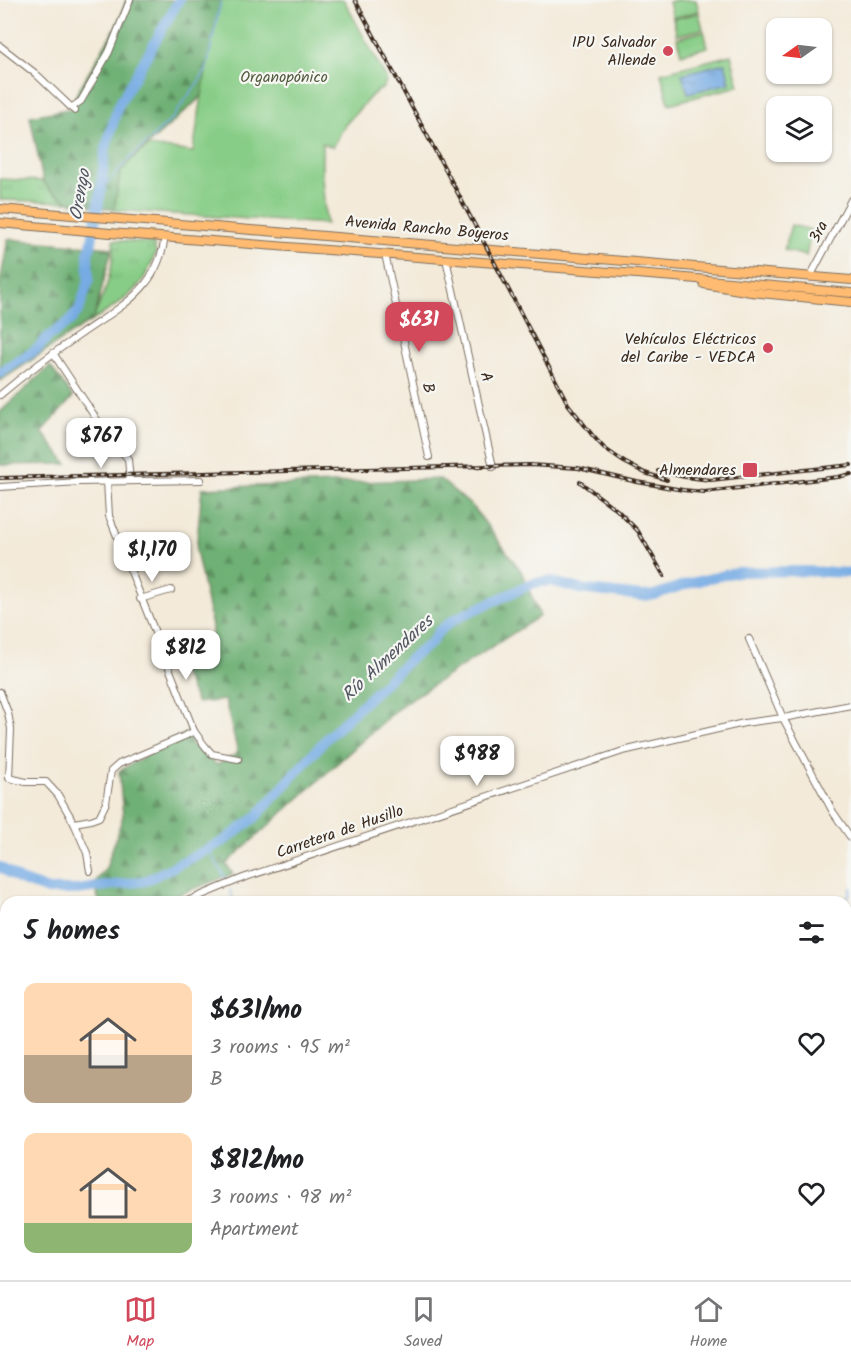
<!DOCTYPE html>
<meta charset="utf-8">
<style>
:root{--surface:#fff;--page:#f2f2f2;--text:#202124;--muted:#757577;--line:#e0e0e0;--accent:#d1495b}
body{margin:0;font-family:Kalam,sans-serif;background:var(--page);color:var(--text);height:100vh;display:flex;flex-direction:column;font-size:22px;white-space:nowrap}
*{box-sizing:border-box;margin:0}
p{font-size:20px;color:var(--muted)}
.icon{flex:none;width:33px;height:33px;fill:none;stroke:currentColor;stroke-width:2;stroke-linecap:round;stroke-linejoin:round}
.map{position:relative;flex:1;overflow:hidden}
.details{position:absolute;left:0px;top:896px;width:852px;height:386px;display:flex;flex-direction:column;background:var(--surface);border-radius:18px 18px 0 0;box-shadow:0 2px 4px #0004}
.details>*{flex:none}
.needle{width:39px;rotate:256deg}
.fabs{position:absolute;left:766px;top:18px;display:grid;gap:12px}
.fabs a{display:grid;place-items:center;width:66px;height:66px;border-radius:12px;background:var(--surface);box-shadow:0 2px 4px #0004;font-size:30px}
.price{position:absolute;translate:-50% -51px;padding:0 14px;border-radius:12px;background:#fff;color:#222;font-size:20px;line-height:39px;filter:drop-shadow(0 2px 3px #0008)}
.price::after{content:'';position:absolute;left:50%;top:36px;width:18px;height:14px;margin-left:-9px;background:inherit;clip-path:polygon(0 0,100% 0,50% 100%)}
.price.selected{background:var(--accent);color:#fff}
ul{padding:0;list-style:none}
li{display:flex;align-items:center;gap:18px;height:150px;padding:0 24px}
li span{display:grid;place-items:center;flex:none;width:168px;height:120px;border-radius:12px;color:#555}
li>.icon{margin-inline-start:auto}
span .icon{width:72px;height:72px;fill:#fffc;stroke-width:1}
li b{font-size:26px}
h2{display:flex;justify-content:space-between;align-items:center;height:72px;padding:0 24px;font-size:26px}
.tabs{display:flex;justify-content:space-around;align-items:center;height:84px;border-top:2px solid var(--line);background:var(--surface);font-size:16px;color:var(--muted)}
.tabs a{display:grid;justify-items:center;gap:3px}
.tabs .selected{color:var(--accent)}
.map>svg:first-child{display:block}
.grass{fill:url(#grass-tufts);stroke:#627c52;stroke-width:1.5}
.forest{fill:url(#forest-firs);stroke:#546d49;stroke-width:1.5}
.garden{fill:#88cd87;stroke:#627c52;stroke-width:1.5}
.water{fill:url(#water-ripples);stroke:#586a81;stroke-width:1.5}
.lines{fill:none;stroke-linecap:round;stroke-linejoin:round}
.stream{stroke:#76abe4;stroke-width:1.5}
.river{stroke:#76abe4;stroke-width:10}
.minor-casing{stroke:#7b6d5f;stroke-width:8}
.highway-casing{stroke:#7b6d5f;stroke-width:10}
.minor{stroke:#fff;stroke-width:6}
.highway{stroke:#febb71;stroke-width:8}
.rail-casing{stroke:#3b2a1e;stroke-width:4}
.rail{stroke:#f6f6f2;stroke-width:1.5;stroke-dasharray:4.5;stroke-linecap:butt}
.poi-dot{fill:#d1495b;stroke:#f6f6f2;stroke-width:2}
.labels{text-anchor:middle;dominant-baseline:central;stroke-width:4.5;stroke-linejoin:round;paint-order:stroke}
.poi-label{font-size:16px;fill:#3b2a1e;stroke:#f6f6f2;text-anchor:end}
.park-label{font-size:16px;fill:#525b3e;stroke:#f6f6f2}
.street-label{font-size:16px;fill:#3b2a1e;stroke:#f6f6f2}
.water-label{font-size:18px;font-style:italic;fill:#505763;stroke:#f6f6f2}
</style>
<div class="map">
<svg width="851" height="1280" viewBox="0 0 851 1280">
<defs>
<pattern id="grass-tufts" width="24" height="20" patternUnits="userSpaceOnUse" patternTransform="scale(1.5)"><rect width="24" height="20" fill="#88cd87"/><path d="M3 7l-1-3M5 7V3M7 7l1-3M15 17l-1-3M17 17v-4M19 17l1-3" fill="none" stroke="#76b074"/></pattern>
<pattern id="forest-firs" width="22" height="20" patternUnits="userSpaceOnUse" patternTransform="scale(1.5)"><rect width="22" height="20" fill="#6eb074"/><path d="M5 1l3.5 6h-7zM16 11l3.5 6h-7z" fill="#5c8f5f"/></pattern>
<pattern id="water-ripples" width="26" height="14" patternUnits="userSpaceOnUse" patternTransform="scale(1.5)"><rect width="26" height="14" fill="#76abe4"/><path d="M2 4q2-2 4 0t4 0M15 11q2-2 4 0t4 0" fill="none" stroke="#628bb8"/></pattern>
</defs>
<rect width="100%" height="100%" fill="#f6f6f2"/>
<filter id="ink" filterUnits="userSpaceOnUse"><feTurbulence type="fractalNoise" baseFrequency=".0167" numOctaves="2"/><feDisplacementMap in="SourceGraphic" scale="12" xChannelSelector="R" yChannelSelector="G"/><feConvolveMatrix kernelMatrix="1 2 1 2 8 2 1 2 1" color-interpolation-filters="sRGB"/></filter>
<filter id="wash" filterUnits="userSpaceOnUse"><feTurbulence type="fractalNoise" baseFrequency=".008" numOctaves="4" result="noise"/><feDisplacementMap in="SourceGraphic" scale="24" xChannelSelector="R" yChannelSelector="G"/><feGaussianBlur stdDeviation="1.35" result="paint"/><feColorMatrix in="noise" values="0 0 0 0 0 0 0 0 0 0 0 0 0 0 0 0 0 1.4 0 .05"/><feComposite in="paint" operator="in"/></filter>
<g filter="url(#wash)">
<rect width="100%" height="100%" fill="#f3ead9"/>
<g class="grass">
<path d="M0 179 43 181 51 191 69 202 0 200Z"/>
<path d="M113 240 153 243 156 252C152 262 148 273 141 282 129 298 109 310 92 321 103 297 116 267 113 240Z"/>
</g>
<g class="forest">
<path d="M126 0H221L202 96 132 159 121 172 114 210 69 202 51 191 43 181 30 116 74 108 75 96 119 21Z"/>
<path d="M8 239 112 248 94 319 63 339 0 381V284Z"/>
<path d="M50 366 73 397 42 432 67 464 0 465V412Z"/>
<path d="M440 479 474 508 521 571 540 616 403 704 226 864 233 874 167 899 151 902 99 901 94 884 106 868 123 816 119 771 189 731 192 744 217 765 238 753 225 700 197 703 173 652 212 637V626L196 551 202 488Z"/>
<path d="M0 994 6 1001V1086L0 1082Z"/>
<path d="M468 1275H799L802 1280H470Z"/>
</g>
<g class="garden">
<path d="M221 0H344L387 80 383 88 373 94 345 125 333 147 322 143V177L326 224 114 210 121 172 132 159 149 146 193 152 206 71Z"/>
<path d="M676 0H696L699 11 673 18 669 2Z"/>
<path d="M699 13 703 29 677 35 673 19Z"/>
<path d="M704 31 708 47 681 54 677 38Z"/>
<path d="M731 55 739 86 669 104 661 73Z"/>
<path d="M791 225 812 230 806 256 784 250Z"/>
</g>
<path class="water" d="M725 63 730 83 688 93 682 74Z"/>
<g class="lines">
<g class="stream">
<path d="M101 190 131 157 171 120 206 71 221 0"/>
<path d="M208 849 226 879"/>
<path d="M230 890 234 902"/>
<path d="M841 902 849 895 851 888"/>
</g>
<g class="river">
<path d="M0 373 37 349 48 337 70 321 79 310 89 280 88 253 91 246 101 190 105 151 118 106 179 0"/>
<path d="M0 867 20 880 48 890H76L145 881 224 841 256 817 328 737 411 658 431 643 439 631 452 621 465 614 534 583 550 581 580 589 642 596 654 595 690 583 737 572 802 571 851 573"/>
</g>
</g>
</g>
<g filter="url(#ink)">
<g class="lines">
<g class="minor-casing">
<g id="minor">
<path d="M0 46 36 74 75 111"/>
<path d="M71 108 81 101 109 52 130 0"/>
<path d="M385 254 429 457"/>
<path d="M446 259 493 467"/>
<path d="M810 277 851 200"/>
<path d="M53 353 99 423 128 459 130 481"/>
<path d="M0 395C26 373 53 353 81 334 102 319 130 304 146 283 156 271 163 253 165 237"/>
<path d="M107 481 109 516 194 731 205 746 212 754 238 759"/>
<path d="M0 487 79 482 201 480"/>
<path d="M140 599 171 590"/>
<path d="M749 639 783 718 833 812 851 838"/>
<path d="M0 692 8 713 11 729 9 778 26 782H46L58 795 74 823 87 853 90 871"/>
<path d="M74 823 91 820 99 817 106 803 111 771 119 764 187 735 194 731"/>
<path d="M185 902 243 878 623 751 744 723 783 718 851 705"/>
<path d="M0 991 6 986"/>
<path d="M0 1168 6 1172"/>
<path d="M0 1185 6 1174"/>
<path d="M846 1260 851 1261"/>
<path d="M310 1275 311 1280"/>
<path d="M34 1280V1275"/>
</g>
</g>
<g class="highway-casing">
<g id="highway">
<path d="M0 209 851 280"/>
<path d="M0 223 110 233 675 277 851 293"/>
<path d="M704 284 751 292 851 302"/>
</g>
</g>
<use href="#minor" class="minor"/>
<use href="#highway" class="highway"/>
<g class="rail-casing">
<g id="rail">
<path d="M355 0 488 250 568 404 593 436 605 449 624 462 645 473 667 480"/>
<path d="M658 471 685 477 711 480 851 465"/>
<path d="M0 478 530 465 578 468 637 482 683 490 704 492 838 477 851 474"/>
<path d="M580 482 617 510 638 531 664 576"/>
</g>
</g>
<use href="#rail" class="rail"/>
</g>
</g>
<g class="poi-dot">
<circle cx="668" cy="51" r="6"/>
<circle cx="768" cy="348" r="6"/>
<rect x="742" y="462" width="16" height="16" rx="3"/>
</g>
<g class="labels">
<g class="poi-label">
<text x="656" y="42">IPU Salvador<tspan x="656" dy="18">Allende</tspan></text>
<text x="756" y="339">Vehículos Eléctricos<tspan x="756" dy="18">del Caribe - VEDCA</tspan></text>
<text x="736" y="470">Almendares</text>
</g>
<g class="park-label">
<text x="284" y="77">Organopónico</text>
</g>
<g class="street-label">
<text transform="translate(427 229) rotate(5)">Avenida Rancho Boyeros</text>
<text transform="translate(819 232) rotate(-62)">3ra</text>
<text transform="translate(486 377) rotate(77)">A</text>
<text transform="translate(428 388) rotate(78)">B</text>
<text transform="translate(340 832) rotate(-19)">Carretera de Husillo</text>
</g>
<g class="water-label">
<text transform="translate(81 195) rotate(-80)">Orengo</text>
<text transform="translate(388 659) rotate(-43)">Río Almendares</text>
</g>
</g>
</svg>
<div class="fabs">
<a><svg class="needle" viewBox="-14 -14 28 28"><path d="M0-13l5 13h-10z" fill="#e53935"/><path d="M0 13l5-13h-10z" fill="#757577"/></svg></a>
<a><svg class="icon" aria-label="layers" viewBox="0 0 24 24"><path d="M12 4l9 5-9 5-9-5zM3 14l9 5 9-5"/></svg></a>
</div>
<b class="price selected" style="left:419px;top:353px">$631</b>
<b class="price" style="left:101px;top:469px">$767</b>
<b class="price" style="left:152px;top:583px">$1,170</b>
<b class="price" style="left:186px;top:681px">$812</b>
<b class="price" style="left:477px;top:787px">$988</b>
<section class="details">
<h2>5 homes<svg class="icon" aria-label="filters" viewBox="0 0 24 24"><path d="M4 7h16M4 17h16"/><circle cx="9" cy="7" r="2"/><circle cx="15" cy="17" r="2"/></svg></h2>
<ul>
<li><span style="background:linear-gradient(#ffd9b3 60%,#b9a48a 0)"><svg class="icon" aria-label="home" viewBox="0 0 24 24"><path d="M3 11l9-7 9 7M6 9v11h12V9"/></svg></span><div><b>$631/mo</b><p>3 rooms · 95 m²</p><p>B</p></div><svg class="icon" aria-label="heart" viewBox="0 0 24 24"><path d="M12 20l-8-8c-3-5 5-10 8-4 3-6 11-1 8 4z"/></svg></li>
<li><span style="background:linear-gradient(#ffd9b3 75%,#8fb573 0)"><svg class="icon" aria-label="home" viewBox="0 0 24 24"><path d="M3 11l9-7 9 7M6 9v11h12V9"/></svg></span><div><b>$812/mo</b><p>3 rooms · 98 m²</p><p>Apartment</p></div><svg class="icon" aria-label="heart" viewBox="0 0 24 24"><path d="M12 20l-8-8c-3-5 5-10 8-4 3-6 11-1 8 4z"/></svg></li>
</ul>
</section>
</div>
<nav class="tabs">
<a class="selected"><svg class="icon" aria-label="map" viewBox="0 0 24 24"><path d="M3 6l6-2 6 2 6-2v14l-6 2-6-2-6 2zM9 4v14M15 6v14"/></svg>Map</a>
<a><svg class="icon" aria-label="saved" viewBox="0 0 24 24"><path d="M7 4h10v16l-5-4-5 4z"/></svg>Saved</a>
<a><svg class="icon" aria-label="home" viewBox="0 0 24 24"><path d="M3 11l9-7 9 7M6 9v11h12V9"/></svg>Home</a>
</nav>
